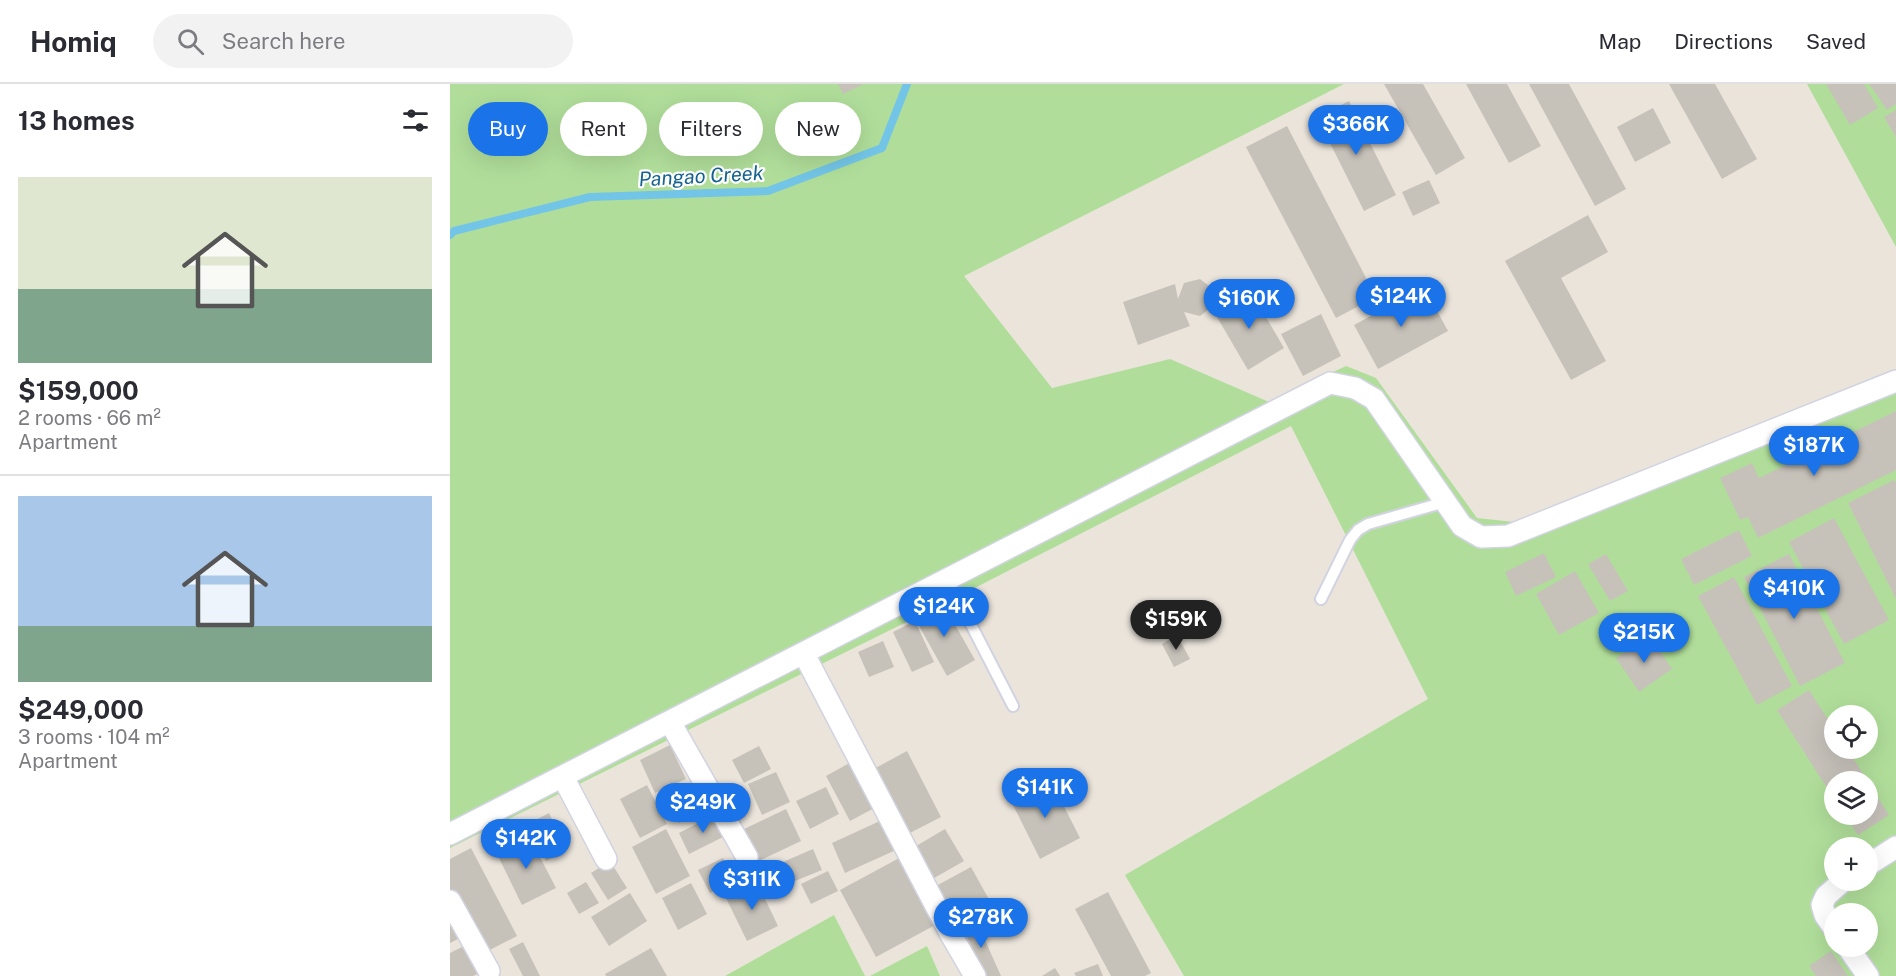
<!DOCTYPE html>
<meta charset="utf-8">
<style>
:root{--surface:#fff;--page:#f2f2f3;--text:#2b2b33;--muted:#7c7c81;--line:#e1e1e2;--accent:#1a73e8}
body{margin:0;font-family:"Public Sans",sans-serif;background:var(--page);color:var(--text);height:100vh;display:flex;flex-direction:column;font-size:22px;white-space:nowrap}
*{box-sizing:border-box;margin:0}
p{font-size:20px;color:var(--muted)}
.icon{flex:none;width:33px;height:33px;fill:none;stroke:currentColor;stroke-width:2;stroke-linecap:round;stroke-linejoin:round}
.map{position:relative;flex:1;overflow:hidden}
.drawer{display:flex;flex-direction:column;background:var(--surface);width:450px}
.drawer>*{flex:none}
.banner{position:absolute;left:18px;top:18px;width:570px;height:54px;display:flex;gap:12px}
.fabs{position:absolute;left:1374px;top:621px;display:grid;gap:12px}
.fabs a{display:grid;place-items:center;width:54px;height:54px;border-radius:50%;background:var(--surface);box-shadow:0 6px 24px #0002;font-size:30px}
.price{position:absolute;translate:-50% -51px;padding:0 14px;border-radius:21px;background:var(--accent);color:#fff;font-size:20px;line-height:39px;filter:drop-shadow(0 2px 3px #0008)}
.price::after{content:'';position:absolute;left:50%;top:36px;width:18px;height:14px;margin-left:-9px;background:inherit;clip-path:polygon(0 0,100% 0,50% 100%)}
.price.on{background:#222;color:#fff}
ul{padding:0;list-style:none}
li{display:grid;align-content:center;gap:12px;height:318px;padding:0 18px}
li+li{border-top:2px solid var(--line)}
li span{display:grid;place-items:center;height:186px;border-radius:0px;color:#555}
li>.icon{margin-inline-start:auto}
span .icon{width:108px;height:108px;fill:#fffc;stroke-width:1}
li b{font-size:26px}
h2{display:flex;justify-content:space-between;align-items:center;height:72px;padding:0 18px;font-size:26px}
.pill{padding:0 21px;border-radius:27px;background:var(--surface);box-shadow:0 6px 24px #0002;font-size:21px;line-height:54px}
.pill.on{background:var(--accent);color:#fff}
header{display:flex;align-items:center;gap:36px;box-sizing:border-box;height:84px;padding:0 30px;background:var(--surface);border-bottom:2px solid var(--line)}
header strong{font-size:28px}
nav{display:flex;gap:33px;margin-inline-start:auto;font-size:21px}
.search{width:420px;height:54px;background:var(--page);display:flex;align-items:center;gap:15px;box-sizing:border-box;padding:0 21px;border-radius:33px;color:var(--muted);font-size:22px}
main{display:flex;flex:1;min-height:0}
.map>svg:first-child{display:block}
.green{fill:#b0de9a;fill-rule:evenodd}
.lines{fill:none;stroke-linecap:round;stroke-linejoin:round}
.stream{stroke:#73c5e7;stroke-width:8}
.building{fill:#c6c2ba}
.service-casing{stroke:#d1d3e1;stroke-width:14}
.minor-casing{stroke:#d1d3e1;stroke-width:24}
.service{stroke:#fff;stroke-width:10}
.minor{stroke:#fff;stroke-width:21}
.labels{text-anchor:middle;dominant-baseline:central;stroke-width:4.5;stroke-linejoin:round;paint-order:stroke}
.water-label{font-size:20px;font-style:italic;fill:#156391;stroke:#fff}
</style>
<header>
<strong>Homiq</strong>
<div class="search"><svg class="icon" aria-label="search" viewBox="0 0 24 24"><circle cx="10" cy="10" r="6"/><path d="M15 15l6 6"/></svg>Search here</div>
<nav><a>Map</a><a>Directions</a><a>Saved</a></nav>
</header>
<main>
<section class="drawer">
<h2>13 homes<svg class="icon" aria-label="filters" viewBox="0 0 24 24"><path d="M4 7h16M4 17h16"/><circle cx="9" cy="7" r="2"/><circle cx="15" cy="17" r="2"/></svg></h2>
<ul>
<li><span style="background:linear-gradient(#dfe7d0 60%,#7fa58c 0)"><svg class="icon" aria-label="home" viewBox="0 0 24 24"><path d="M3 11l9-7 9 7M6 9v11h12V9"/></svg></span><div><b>$159,000</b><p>2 rooms · 66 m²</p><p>Apartment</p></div></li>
<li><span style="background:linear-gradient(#a9c7e8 70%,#7fa58c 0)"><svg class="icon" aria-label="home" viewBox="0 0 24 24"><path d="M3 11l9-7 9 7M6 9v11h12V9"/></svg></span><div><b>$249,000</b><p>3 rooms · 104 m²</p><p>Apartment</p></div></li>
</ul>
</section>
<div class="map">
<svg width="1446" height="892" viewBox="0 0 1446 892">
<rect width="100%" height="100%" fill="#eae4db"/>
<g class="green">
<path d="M0 0H894L514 192 602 304 720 275 819 318 896 282 926 294 1027 434 1064 438 1446 286V892H734L675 791 978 615 841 342 511 511 0 764ZM1384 632H1418V664H1384ZM1384 698H1418V730H1384ZM1384 764H1418V796H1384ZM1384 830H1418V862H1384Z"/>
<path d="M1357 0H1446V163Z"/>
<path d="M384 831 415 892H275Z"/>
<path d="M477 862 490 892H420Z"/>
</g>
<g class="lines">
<path class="stream" d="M0 151 4 147 140 113 318 107 432 64 457 0"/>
</g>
<g class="building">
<path d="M388 0H414L393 10Z"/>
<path d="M934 0H973L1015 74 986 91Z"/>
<path d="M1016 0H1057L1091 62 1059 79Z"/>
<path d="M1079 0H1119L1176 105 1145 122Z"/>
<path d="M1219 0H1265L1307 75 1272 95Z"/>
<path d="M1376 0H1414L1428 24 1400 41Z"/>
<path d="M1419 0H1446V20L1437 26Z"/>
<path d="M899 17 946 111 914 127 867 33Z"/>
<path d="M1203 24 1221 59 1185 78 1167 43Z"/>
<path d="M1446 26V53L1434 33Z"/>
<path d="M837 42 926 213 886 234 796 63Z"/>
<path d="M979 96 990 119 963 132 952 108Z"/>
<path d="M1138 131 1158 168 1111 194 1156 277 1121 296 1055 177Z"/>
<path d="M750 195 763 205V222L750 232 734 228 740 242 688 261 673 218 725 200 728 215 734 199Z"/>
<path d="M974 203 998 247 928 285 904 241Z"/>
<path d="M800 206 834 264 798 286 764 228Z"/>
<path d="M871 230 891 272 853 292 831 250Z"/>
<path d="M1446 327V386L1308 454 1298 433 1290 436 1270 394 1302 379 1309 394Z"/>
<path d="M1444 396 1446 399V515L1398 419Z"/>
<path d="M1384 434 1439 536 1394 560 1339 458Z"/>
<path d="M1289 446 1302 472 1244 501 1231 475Z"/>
<path d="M1094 469 1106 493 1066 512 1055 488Z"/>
<path d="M1156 470 1178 507 1160 517 1138 480Z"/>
<path d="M1339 470 1395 579 1350 602 1294 493Z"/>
<path d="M1125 487 1149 529 1109 551 1086 510Z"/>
<path d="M1284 493 1342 602 1307 621 1248 512Z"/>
<path d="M491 516 525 576 497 592 463 531Z"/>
<path d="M465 537 484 578 462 588 443 548Z"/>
<path d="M727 551 740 575 724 583 712 560Z"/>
<path d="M1199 551 1222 585 1189 608 1166 574Z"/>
<path d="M433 557 444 583 419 593 408 568Z"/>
<path d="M1359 606 1384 645V664H1397L1439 731 1408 751 1394 730H1418V698H1384V715L1327 626Z"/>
<path d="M220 661 236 695 205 709 190 676Z"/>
<path d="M309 662 321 685 294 699 282 676Z"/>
<path d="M457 667 491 733 454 752 420 687Z"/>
<path d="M405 676 430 721 400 737 376 692Z"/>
<path d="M326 688 340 718 312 731 298 700Z"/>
<path d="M600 695 630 754 590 775 560 715Z"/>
<path d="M246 696 259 719 229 739 213 712Z"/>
<path d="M197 701 217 740 190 754 170 715Z"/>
<path d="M376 703 389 730 360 745 346 717Z"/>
<path d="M336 725 351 757 309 777 294 745Z"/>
<path d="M99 729 117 766 96 777 78 740Z"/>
<path d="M266 730 277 751 239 770 229 749Z"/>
<path d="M432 736 446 766 395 789 382 759Z"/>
<path d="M216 745 240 792 206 810 182 763Z"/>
<path d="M495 745 514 777 479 797 461 765Z"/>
<path d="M79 752 106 804 72 821 46 768Z"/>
<path d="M21 764 67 852 32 870 0 808V775Z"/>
<path d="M363 765 372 786 335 801 326 781Z"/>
<path d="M453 772 489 839 426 873 390 806Z"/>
<path d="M273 774 285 797 260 809 248 786Z"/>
<path d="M160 777 177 804 158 816 141 789Z"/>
<path d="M521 783 541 819 507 838 486 802Z"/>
<path d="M378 787 388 807 361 820 351 800Z"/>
<path d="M306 796 328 842 297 857 275 812Z"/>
<path d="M136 798 149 819 129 830 117 809Z"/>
<path d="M241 799 257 830 228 846 212 814Z"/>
<path d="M658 808 701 889 695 892H661L625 825Z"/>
<path d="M180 809 197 837 159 862 141 833Z"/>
<path d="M0 822 16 851 0 859Z"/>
<path d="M526 836 551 892H535L512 842Z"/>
<path d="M73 858 90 892H73L59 865Z"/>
<path d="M20 859 34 887 23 892H0V869Z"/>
<path d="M201 864 217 892H156L155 890Z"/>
<path d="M1381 867 1398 892H1366L1359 882Z"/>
<path d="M648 880 653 892H626L624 889Z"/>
<path d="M605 884 610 892H592Z"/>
</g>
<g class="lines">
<g class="service-casing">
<g id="service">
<path d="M497 494 563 622"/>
<path d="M871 515 900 456 908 446 918 440 995 418"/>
</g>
</g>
<g class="minor-casing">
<g id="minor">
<path d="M354 570 500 849 525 892"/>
<path d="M220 638 297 773"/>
<path d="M113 693 156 775"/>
<path d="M0 750 880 299 905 304 924 315 1012 442 1031 453 1058 452 1446 297"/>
<path d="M1418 781 1446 763"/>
<path d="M0 817 39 887"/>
<path d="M1384 844 1375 831 1372 821 1376 812 1394 796"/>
<path d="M1397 862 1418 892"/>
</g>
</g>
<use href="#service" class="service"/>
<use href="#minor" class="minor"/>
</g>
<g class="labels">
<g class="water-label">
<text transform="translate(251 92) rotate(-3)">Pangao Creek</text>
</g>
</g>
</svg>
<div class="fabs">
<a><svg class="icon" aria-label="locate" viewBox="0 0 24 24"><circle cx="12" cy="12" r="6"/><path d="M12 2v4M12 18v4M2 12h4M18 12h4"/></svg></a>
<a><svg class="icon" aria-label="layers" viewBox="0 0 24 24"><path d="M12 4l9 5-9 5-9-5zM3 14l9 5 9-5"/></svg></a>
<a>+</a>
<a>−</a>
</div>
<b class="price" style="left:906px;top:72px">$366K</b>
<b class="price" style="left:951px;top:244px">$124K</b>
<b class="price" style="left:799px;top:246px">$160K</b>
<b class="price" style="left:1364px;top:393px">$187K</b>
<b class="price" style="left:1344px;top:536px">$410K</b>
<b class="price" style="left:494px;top:554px">$124K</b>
<b class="price on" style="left:726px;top:567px">$159K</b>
<b class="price" style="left:1194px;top:580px">$215K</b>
<b class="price" style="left:595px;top:735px">$141K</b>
<b class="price" style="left:253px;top:750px">$249K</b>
<b class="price" style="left:76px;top:786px">$142K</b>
<b class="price" style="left:302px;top:827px">$311K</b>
<b class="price" style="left:531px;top:865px">$278K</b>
<div class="banner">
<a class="pill on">Buy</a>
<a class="pill">Rent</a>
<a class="pill">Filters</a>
<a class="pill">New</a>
</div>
</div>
</main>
